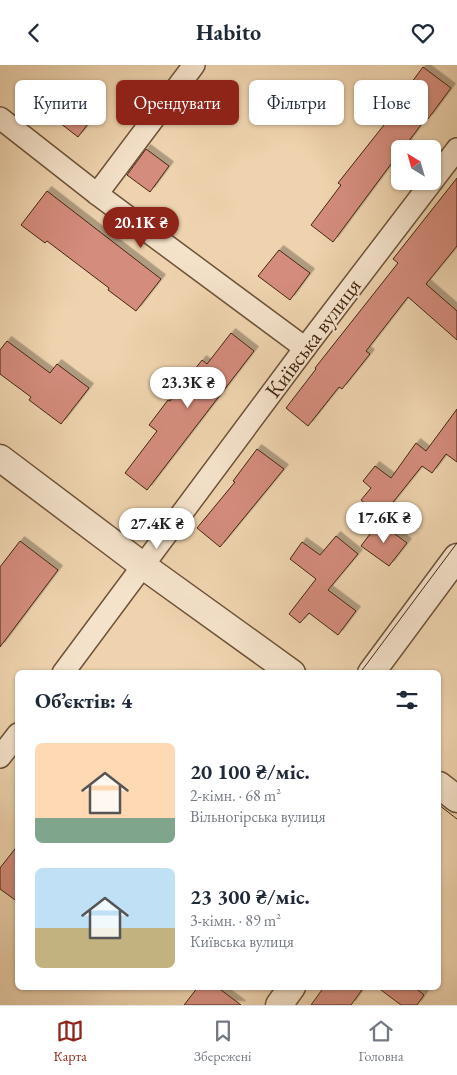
<!DOCTYPE html>
<html lang="uk">
<meta charset="utf-8">
<style>
:root{--surface:#fff;--page:#f2f2f3;--text:#1f2937;--muted:#747a83;--line:#e0e1e3;--accent:#8f2418}
body{margin:0;font-family:"EB Garamond",serif;background:var(--page);color:var(--text);height:100vh;display:flex;flex-direction:column;font-size:19px;white-space:nowrap}
*{box-sizing:border-box;margin:0}
p{font-size:16px;color:var(--muted)}
.icon{flex:none;width:28px;height:28px;fill:none;stroke:currentColor;stroke-width:2;stroke-linecap:round;stroke-linejoin:round}
.map{position:relative;flex:1;overflow:hidden}
.details{position:absolute;left:15px;top:605px;width:426px;height:320px;display:flex;flex-direction:column;background:var(--surface);border-radius:8px;box-shadow:0 1px 4px #0004}
.details>*{flex:none}
.guide{position:absolute;left:15px;top:15px;width:428px;height:45px;display:flex;gap:10px}
.needle{width:32px;rotate:323deg}
.fabs{position:absolute;left:391px;top:75px;display:grid;gap:10px}
.fabs a{display:grid;place-items:center;width:50px;height:50px;border-radius:8px;background:var(--surface);box-shadow:0 1px 4px #0004;font-size:25px}
.price{position:absolute;translate:-50% -42px;padding:0 11px;border-radius:18px;background:#fff;color:#222;font-size:16px;line-height:32px;filter:drop-shadow(0 1px 2px #0008)}
.price::after{content:'';position:absolute;left:50%;top:30px;width:15px;height:11px;margin-left:-8px;background:inherit;clip-path:polygon(0 0,100% 0,50% 100%)}
.price.selected{background:var(--accent);color:#fff}
ul{padding:0;list-style:none}
li{display:flex;align-items:center;gap:15px;height:125px;padding:0 20px}
li span{display:grid;place-items:center;flex:none;width:140px;height:100px;border-radius:8px;color:#555}
li>.icon{margin-inline-start:auto}
span .icon{width:60px;height:60px;fill:#fffc;stroke-width:1}
li b{font-size:21px}
h2{display:flex;justify-content:space-between;align-items:center;height:60px;padding:0 20px;font-size:21px}
.tag{padding:0 18px;border-radius:8px;background:var(--surface);box-shadow:0 1px 4px #0004;font-size:18px;line-height:45px}
.tag.selected{background:var(--accent);color:#fff}
header{display:flex;justify-content:space-between;align-items:center;height:65px;padding:0 20px;background:var(--surface);font-size:22px;font-weight:700}
.tab-bar{display:flex;justify-content:space-around;align-items:center;height:70px;border-top:1px solid var(--line);background:var(--surface);font-size:14px;color:var(--muted)}
.tab-bar a{display:grid;justify-items:center;gap:2px}
.tab-bar .selected{color:var(--accent)}
.map>svg:first-child{display:block}
.building{fill:#d48c7c;stroke:#432711;filter:url(#shadow)}
.lines{fill:none;stroke-linecap:round;stroke-linejoin:round}
.minor-casing{stroke:#6e5238;stroke-width:24}
.tertiary-casing{stroke:#6e5238;stroke-width:29}
.minor{stroke:#f4e2ca;stroke-width:21}
.tertiary{stroke:#f4e2ca;stroke-width:26}
.tram{stroke:#432711;stroke-width:1}
.labels{text-anchor:middle;dominant-baseline:central;stroke-width:4;stroke-linejoin:round;paint-order:stroke}
.street-label{font-size:22px;fill:#432711;stroke:#f4e2ca}
</style>
<header><svg class="icon" aria-label="back" viewBox="0 0 24 24"><path d="M15 5l-7 7 7 7"/></svg>Habito<svg class="icon" aria-label="heart" viewBox="0 0 24 24"><path d="M12 20l-8-8c-3-5 5-10 8-4 3-6 11-1 8 4z"/></svg></header>
<div class="map">
<svg width="457" height="940" viewBox="0 0 457 940">
<defs>
<filter id="shadow"><feDropShadow dx="4.5" dy="-4.5" stdDeviation="0" flood-color="#0004"/></filter>
</defs>
<rect width="100%" height="100%" fill="#eed3ae"/>
<filter id="stains"><feTurbulence type="fractalNoise" baseFrequency=".004" numOctaves="4"/><feColorMatrix values="0 0 0 0 .2 0 0 0 0 .09 0 0 0 0 .02 0 0 0 .5 -.17"/></filter>
<radialGradient id="worn" r=".72"><stop offset=".6" stop-color="#630" stop-opacity="0"/><stop offset="1" stop-color="#630" stop-opacity=".3"/></radialGradient>
<g class="building">
<path d="M423 2 451 23 428 54 426 53 403 84H400V87L333 177 311 160 341 120 338 118 403 36 400 33Z"/>
<path d="M69 26 97 47 78 72 51 51Z"/>
<path d="M146 84 169 101 150 127 127 110Z"/>
<path d="M457 113V181L426 219 457 246V275L408 232 366 286 370 289 342 324 339 322 308 361 286 343 316 304 315 303 398 198 393 194Z"/>
<path d="M47 126 161 214 136 246 108 225 109 223 47 176 45 178 21 160Z"/>
<path d="M279 185 310 208 290 235 258 211Z"/>
<path d="M231 268 254 286 147 425 125 408 157 366 149 360 168 335 170 336 202 295 207 299Z"/>
<path d="M7 276 50 308 57 299 89 323 61 359 29 335 31 332 0 309V285Z"/>
<path d="M457 344V397L446 389 432 408 422 401 382 451 361 435 371 423 363 416 375 401 391 413 416 378 426 386Z"/>
<path d="M257 384 284 404 220 482 197 463 235 417 233 416Z"/>
<path d="M379 457 407 478 389 501 361 481Z"/>
<path d="M336 471 358 489 328 525 356 546 338 570 309 548 300 558 289 549 316 514 290 494 302 477 320 490Z"/>
<path d="M20 476 58 505 0 582V502Z"/>
<path d="M18 780V837L0 824V803Z"/>
<path d="M198 922H217L241 940H184Z"/>
<path d="M324 922H364L351 940H311Z"/>
<path d="M377 922H414L424 930 417 940H401Z"/>
</g>
<g class="lines">
<g class="minor-casing">
<g id="minor">
<path d="M0 53 97 129 305 283"/>
<path d="M97 129 194 0"/>
<path d="M63 608 305 283 457 84"/>
<path d="M0 692 18 669"/>
</g>
</g>
<g class="tertiary-casing">
<g id="tertiary">
<path d="M0 393 142 500 292 608"/>
<path d="M371 608 457 492"/>
<path d="M439 720 457 734"/>
<path d="M279 940 292 922"/>
</g>
</g>
<use href="#minor" class="minor"/>
<use href="#tertiary" class="tertiary"/>
<g class="tram">
<path d="M360 608 457 478"/>
<path d="M439 740 457 754"/>
</g>
</g>
<g class="labels">
<g class="street-label">
<text transform="translate(313 273) rotate(-53)">Київська вулиця</text>
</g>
</g>
<rect width="100%" height="100%" filter="url(#stains)"/>
<rect width="100%" height="100%" fill="url(#worn)"/>
</svg>
<div class="fabs">
<a><svg class="needle" viewBox="-14 -14 28 28"><path d="M0-13l5 13h-10z" fill="#e53935"/><path d="M0 13l5-13h-10z" fill="#747a83"/></svg></a>
</div>
<b class="price selected" style="left:141px;top:184px">20.1K ₴</b>
<b class="price" style="left:188px;top:344px">23.3K ₴</b>
<b class="price" style="left:384px;top:479px">17.6K ₴</b>
<b class="price" style="left:157px;top:485px">27.4K ₴</b>
<div class="guide">
<a class="tag">Купити</a>
<a class="tag selected">Орендувати</a>
<a class="tag">Фільтри</a>
<a class="tag">Нове</a>
</div>
<section class="details">
<h2>Об’єктів: 4<svg class="icon" aria-label="filters" viewBox="0 0 24 24"><path d="M4 7h16M4 17h16"/><circle cx="9" cy="7" r="2"/><circle cx="15" cy="17" r="2"/></svg></h2>
<ul>
<li><span style="background:linear-gradient(#ffd9b3 75%,#7fa58c 0)"><svg class="icon" aria-label="home" viewBox="0 0 24 24"><path d="M3 11l9-7 9 7M6 9v11h12V9"/></svg></span><div><b>20 100 ₴/міс.</b><p>2-кімн. · 68 m²</p><p>Вільногірська вулиця</p></div></li>
<li><span style="background:linear-gradient(#bfe0f5 60%,#c2b280 0)"><svg class="icon" aria-label="home" viewBox="0 0 24 24"><path d="M3 11l9-7 9 7M6 9v11h12V9"/></svg></span><div><b>23 300 ₴/міс.</b><p>3-кімн. · 89 m²</p><p>Київська вулиця</p></div></li>
</ul>
</section>
</div>
<nav class="tab-bar">
<a class="selected"><svg class="icon" aria-label="map" viewBox="0 0 24 24"><path d="M3 6l6-2 6 2 6-2v14l-6 2-6-2-6 2zM9 4v14M15 6v14"/></svg>Карта</a>
<a><svg class="icon" aria-label="saved" viewBox="0 0 24 24"><path d="M7 4h10v16l-5-4-5 4z"/></svg>Збережені</a>
<a><svg class="icon" aria-label="home" viewBox="0 0 24 24"><path d="M3 11l9-7 9 7M6 9v11h12V9"/></svg>Головна</a>
</nav>
